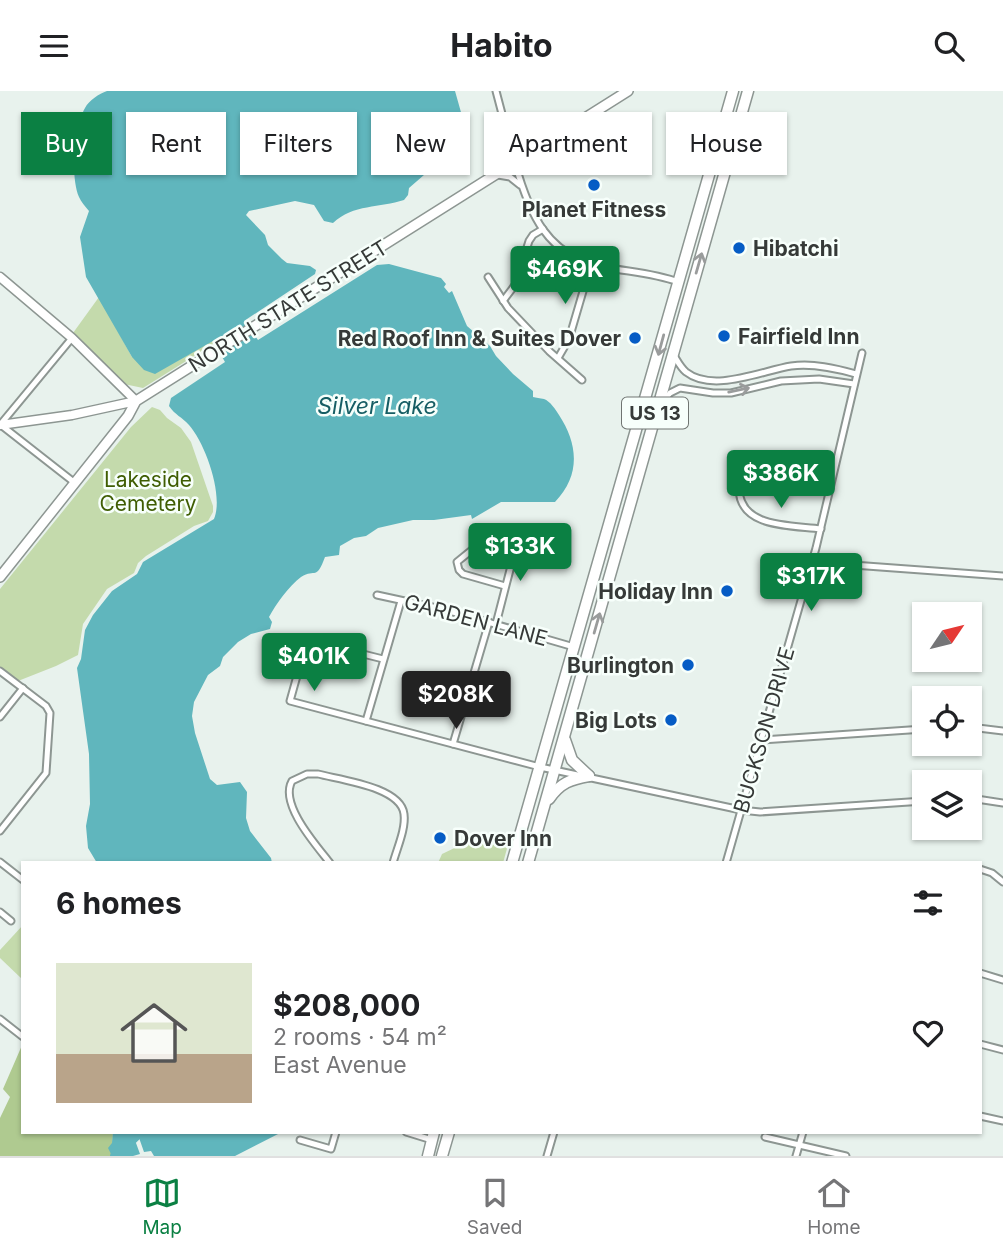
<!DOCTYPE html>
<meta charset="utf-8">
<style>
:root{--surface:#fff;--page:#f2f2f2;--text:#202124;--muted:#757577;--line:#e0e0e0;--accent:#0b8043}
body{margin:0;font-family:Inter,sans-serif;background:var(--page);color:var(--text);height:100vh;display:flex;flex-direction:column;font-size:26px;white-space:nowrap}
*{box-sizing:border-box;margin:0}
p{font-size:23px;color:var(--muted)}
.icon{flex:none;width:38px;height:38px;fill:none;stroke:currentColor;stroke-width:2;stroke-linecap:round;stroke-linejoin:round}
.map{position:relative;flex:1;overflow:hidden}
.panel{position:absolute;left:21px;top:770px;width:961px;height:273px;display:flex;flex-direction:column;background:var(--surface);border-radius:0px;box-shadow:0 2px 5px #0004}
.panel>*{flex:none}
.guide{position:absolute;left:21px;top:21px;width:962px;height:63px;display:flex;gap:14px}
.needle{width:46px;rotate:55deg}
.tools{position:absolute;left:912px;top:511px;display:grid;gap:14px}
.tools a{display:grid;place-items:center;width:70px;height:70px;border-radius:0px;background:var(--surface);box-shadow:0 2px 5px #0004;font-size:35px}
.price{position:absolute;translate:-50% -60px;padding:0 16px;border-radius:7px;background:var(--accent);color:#fff;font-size:23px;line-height:46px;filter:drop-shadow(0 2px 4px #0008)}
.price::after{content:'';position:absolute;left:50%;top:42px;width:21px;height:16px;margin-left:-10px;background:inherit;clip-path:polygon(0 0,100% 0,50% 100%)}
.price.active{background:#222;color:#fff}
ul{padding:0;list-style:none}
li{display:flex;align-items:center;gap:21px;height:175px;padding:0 35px}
li span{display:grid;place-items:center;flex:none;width:196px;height:140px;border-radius:0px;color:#555}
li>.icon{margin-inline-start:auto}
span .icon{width:84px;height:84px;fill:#fffc;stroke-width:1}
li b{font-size:30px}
h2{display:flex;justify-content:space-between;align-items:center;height:84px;padding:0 35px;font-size:30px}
.chip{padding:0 24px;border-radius:0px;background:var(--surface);box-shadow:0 2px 5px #0004;font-size:24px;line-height:63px}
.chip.active{background:var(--accent);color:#fff}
header{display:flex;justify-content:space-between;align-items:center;height:91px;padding:0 35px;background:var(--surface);font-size:32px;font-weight:700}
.tabs{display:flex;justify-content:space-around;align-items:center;height:98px;border-top:2px solid var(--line);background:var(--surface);font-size:19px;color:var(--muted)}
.tabs a{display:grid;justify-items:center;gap:4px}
.tabs .active{color:var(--accent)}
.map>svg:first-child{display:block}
.green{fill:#c4daac}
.forest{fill:#afca90}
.water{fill:#60b6bd}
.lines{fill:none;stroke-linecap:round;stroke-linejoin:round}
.river{stroke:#60b6bd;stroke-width:10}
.street-casing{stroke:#8d9692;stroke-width:9}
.secondary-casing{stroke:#8d9692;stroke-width:11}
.primary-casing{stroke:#8d9692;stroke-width:12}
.highway-casing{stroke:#8d9692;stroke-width:13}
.street{stroke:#fff;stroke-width:5}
.secondary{stroke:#fff;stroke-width:8}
.primary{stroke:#fff;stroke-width:9}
.highway{stroke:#fff;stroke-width:10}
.oneway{stroke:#9a9c9c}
.poi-dot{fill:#065cc5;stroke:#f7fffb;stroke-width:2.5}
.labels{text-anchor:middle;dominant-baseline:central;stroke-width:5;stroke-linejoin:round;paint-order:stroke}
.shield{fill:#f7fffb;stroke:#707572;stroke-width:2}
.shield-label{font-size:19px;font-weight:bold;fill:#363a38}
.poi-label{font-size:21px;font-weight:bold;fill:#363a38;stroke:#f7fffb;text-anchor:end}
.street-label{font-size:21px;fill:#363a38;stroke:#f7fffb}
.park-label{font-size:21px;fill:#3f5d02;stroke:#f7fffb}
.water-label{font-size:23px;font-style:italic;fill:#165e64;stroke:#f7fffb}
</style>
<header><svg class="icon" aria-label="menu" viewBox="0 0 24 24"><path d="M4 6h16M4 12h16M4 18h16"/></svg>Habito<svg class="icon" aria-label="search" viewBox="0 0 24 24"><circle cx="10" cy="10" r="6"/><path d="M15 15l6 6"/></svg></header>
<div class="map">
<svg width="1003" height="1065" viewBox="0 0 1003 1065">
<rect width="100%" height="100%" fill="#e8f2ed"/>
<g class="green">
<path d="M99 206 132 266 213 250 215 252 143 297 124 293 73 242Z"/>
<path d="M152 316 160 319 167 327 181 337 191 351 213 415V421L208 430 194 435 146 465 138 472 134 482 107 498 83 533 78 564 56 575 18 590 0 576V498L131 336Z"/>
<path d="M465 752H468L508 754 503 772H438L442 763Z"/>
<path d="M23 834V889L0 867V859Z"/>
</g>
<path class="forest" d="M23 952V1041H113L112 1065H0V1027L10 1006 3 998Z"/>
<g class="water">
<path d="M107 0H455L466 39 462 51 409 97 408 104 404 109C380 117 353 113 333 132L324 130 314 114 295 110 249 120 246 124 265 144 268 154 282 168 287 172 310 175 316 179 315 183 244 230 258 249 377 174 389 173 441 187 446 193 444 196 449 202 452 200 467 235 490 255 496 265 513 283 533 300V306C536 307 540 307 544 308 550 310 556 319 559 324 578 353 581 384 555 411H501L472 428 471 424 434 429H413L378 437 366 445 354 447 340 455 339 464 325 466C316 490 316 477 301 486 289 495 276 513 269 526L272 531 270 538 251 543 238 551 223 566 220 575 208 584 194 611 192 625 195 642 210 688 217 694 240 691 247 701 246 727 250 740 271 767 272 772H97L88 757 86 735 90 713 89 663 77 577 81 568 85 539 93 524 112 500 137 483 143 471 214 428C224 404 205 352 189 334 182 326 175 324 169 315L171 307 225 271 213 250 155 283 144 279 132 266 86 186 80 146 89 120C85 115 81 111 79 106 70 85 74 36 85 17 89 9 99 3 107 0Z"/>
<path d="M113 1041H132L140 1063 133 1065H112L108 1057 112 1052Z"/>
<path d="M137 1041H282L235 1065H154L151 1060 144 1061Z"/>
</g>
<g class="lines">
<path class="river" d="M115 1065 140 1041"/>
<g class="street-casing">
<g id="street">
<path d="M496 0 506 38 524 66"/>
<path d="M515 72C529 122 547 166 604 176 629 181 654 182 678 191"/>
<path d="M498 84 510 86 520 94"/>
<path d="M488 186 508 217 549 260 582 289"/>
<path d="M503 210 515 194 529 150 533 144 543 138"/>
<path d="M673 263C677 269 680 276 686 281 713 302 761 280 791 275 813 272 835 277 856 283"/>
<path d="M558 267 569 248 591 173"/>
<path d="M661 313 670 302 680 297 713 302H731L781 290 819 288 854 293"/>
<path d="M0 334 72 247"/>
<path d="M1 334 75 392"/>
<path d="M739 397C739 437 790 434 821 438"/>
<path d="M812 471 1003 485"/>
<path d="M505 495 463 483 459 479 457 471 473 458 519 444"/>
<path d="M377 504 446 519 574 556"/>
<path d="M496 533 519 444"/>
<path d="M383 568 307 549 290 610 540 676 741 719 760 721 924 710"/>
<path d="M0 580 46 615 50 622 46 682 0 740"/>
<path d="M0 626 23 597"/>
<path d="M366 630 401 510"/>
<path d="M970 636 1003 640"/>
<path d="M761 649 924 638"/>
<path d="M453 653 489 531"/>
<path d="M970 707 1003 712"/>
<path d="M0 771 23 789"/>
<path d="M330 772C316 754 279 713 292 690L307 683H318C341 689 401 696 404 723 406 738 397 757 393 772"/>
<path d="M726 772 816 457 862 262"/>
<path d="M980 778 992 782 1003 791"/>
<path d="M0 821 11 830"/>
<path d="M980 882 1003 889"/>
<path d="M0 928 23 946"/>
<path d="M980 953 1003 959"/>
<path d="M980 1025 1003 1030"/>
<path d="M406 1041 432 1049"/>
<path d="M765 1046 846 1065"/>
<path d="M300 1049 331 1058 336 1041"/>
<path d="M547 1065 554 1041"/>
<path d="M796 1065 803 1041"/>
</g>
</g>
<g class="secondary-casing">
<g id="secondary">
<path d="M0 186 72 247 136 310"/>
<path d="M0 334 72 324 136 310"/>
</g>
</g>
<g class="primary-casing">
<path id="primary" d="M0 486 128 325 136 310 628 0"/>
</g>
<g class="highway-casing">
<g id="highway">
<path d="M565 649 572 669 589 685"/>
<path d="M549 708C560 692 571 688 589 685"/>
<path d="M512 772 733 0"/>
<path d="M528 772 748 0"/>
<path d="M428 1065 434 1041"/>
<path d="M442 1065 449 1041"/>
</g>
</g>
<use href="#street" class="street"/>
<use href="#secondary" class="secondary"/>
<use href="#primary" class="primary"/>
<use href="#highway" class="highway"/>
</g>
<defs><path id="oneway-shaft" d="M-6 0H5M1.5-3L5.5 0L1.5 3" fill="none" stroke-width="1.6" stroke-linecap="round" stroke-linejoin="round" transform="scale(1.75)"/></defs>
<g class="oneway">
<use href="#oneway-shaft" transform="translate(699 172) rotate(-74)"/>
<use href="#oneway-shaft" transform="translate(661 254) rotate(105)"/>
<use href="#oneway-shaft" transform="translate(739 299) rotate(-12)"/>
<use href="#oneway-shaft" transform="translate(597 532) rotate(-74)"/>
</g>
<g class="poi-dot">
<circle cx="594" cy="94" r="7"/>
<circle cx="739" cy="157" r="7"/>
<circle cx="724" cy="245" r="7"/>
<circle cx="635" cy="247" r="7"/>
<circle cx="727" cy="500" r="7"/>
<circle cx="688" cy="574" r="7"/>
<circle cx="671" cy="629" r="7"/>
<circle cx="440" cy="747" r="7"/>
</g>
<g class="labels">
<rect class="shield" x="622" y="306.5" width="66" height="31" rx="5"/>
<g class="shield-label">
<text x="655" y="322">US 13</text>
</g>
<g class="poi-label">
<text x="594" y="118" text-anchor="middle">Planet Fitness</text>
<text x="753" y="157" text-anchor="start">Hibatchi</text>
<text x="738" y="245" text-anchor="start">Fairfield Inn</text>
<text x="621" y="247">Red Roof Inn &amp; Suites Dover</text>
<text x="713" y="500">Holiday Inn</text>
<text x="674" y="574">Burlington</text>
<text x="657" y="629">Big Lots</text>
<text x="454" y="747" text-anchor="start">Dover Inn</text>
</g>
<g class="street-label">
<text transform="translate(288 215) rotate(-32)">NORTH STATE STREET</text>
<text transform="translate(476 529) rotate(15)">GARDEN LANE</text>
<text transform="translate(764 639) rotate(-74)">BUCKSON DRIVE</text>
</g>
<g class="park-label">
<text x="148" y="388">Lakeside<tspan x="148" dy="24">Cemetery</tspan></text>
</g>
<g class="water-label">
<text x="377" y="315">Silver Lake</text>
</g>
</g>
</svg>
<div class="tools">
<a><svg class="needle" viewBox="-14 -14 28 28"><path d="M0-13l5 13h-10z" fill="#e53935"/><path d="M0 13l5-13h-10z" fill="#757577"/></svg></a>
<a><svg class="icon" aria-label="locate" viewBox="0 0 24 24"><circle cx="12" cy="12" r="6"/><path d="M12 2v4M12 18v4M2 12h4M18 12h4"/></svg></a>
<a><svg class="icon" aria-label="layers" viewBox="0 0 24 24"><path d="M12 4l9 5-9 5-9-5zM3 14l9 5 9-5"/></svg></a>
</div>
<b class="price" style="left:565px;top:215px">$469K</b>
<b class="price" style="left:781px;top:419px">$386K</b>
<b class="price" style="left:520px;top:492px">$133K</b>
<b class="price" style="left:811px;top:522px">$317K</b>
<b class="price" style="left:314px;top:602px">$401K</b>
<b class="price active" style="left:456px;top:640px">$208K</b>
<div class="guide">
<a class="chip active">Buy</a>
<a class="chip">Rent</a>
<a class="chip">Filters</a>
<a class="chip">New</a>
<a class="chip">Apartment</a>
<a class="chip">House</a>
</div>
<section class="panel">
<h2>6 homes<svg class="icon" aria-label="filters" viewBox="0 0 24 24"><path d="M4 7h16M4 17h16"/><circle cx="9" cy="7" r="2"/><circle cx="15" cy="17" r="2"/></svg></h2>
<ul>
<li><span style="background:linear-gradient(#dfe7d0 65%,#b9a48a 0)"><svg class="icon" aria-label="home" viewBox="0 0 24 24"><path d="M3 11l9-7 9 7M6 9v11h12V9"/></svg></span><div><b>$208,000</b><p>2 rooms · 54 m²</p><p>East Avenue</p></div><svg class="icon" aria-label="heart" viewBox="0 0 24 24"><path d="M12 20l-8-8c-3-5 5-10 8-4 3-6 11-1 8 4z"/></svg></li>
</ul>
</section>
</div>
<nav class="tabs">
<a class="active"><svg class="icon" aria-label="map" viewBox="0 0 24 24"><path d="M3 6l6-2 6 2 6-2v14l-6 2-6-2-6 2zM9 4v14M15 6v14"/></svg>Map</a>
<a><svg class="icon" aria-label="saved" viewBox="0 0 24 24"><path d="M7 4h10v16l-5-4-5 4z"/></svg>Saved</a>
<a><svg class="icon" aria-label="home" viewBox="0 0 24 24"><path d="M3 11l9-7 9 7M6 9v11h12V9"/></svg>Home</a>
</nav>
